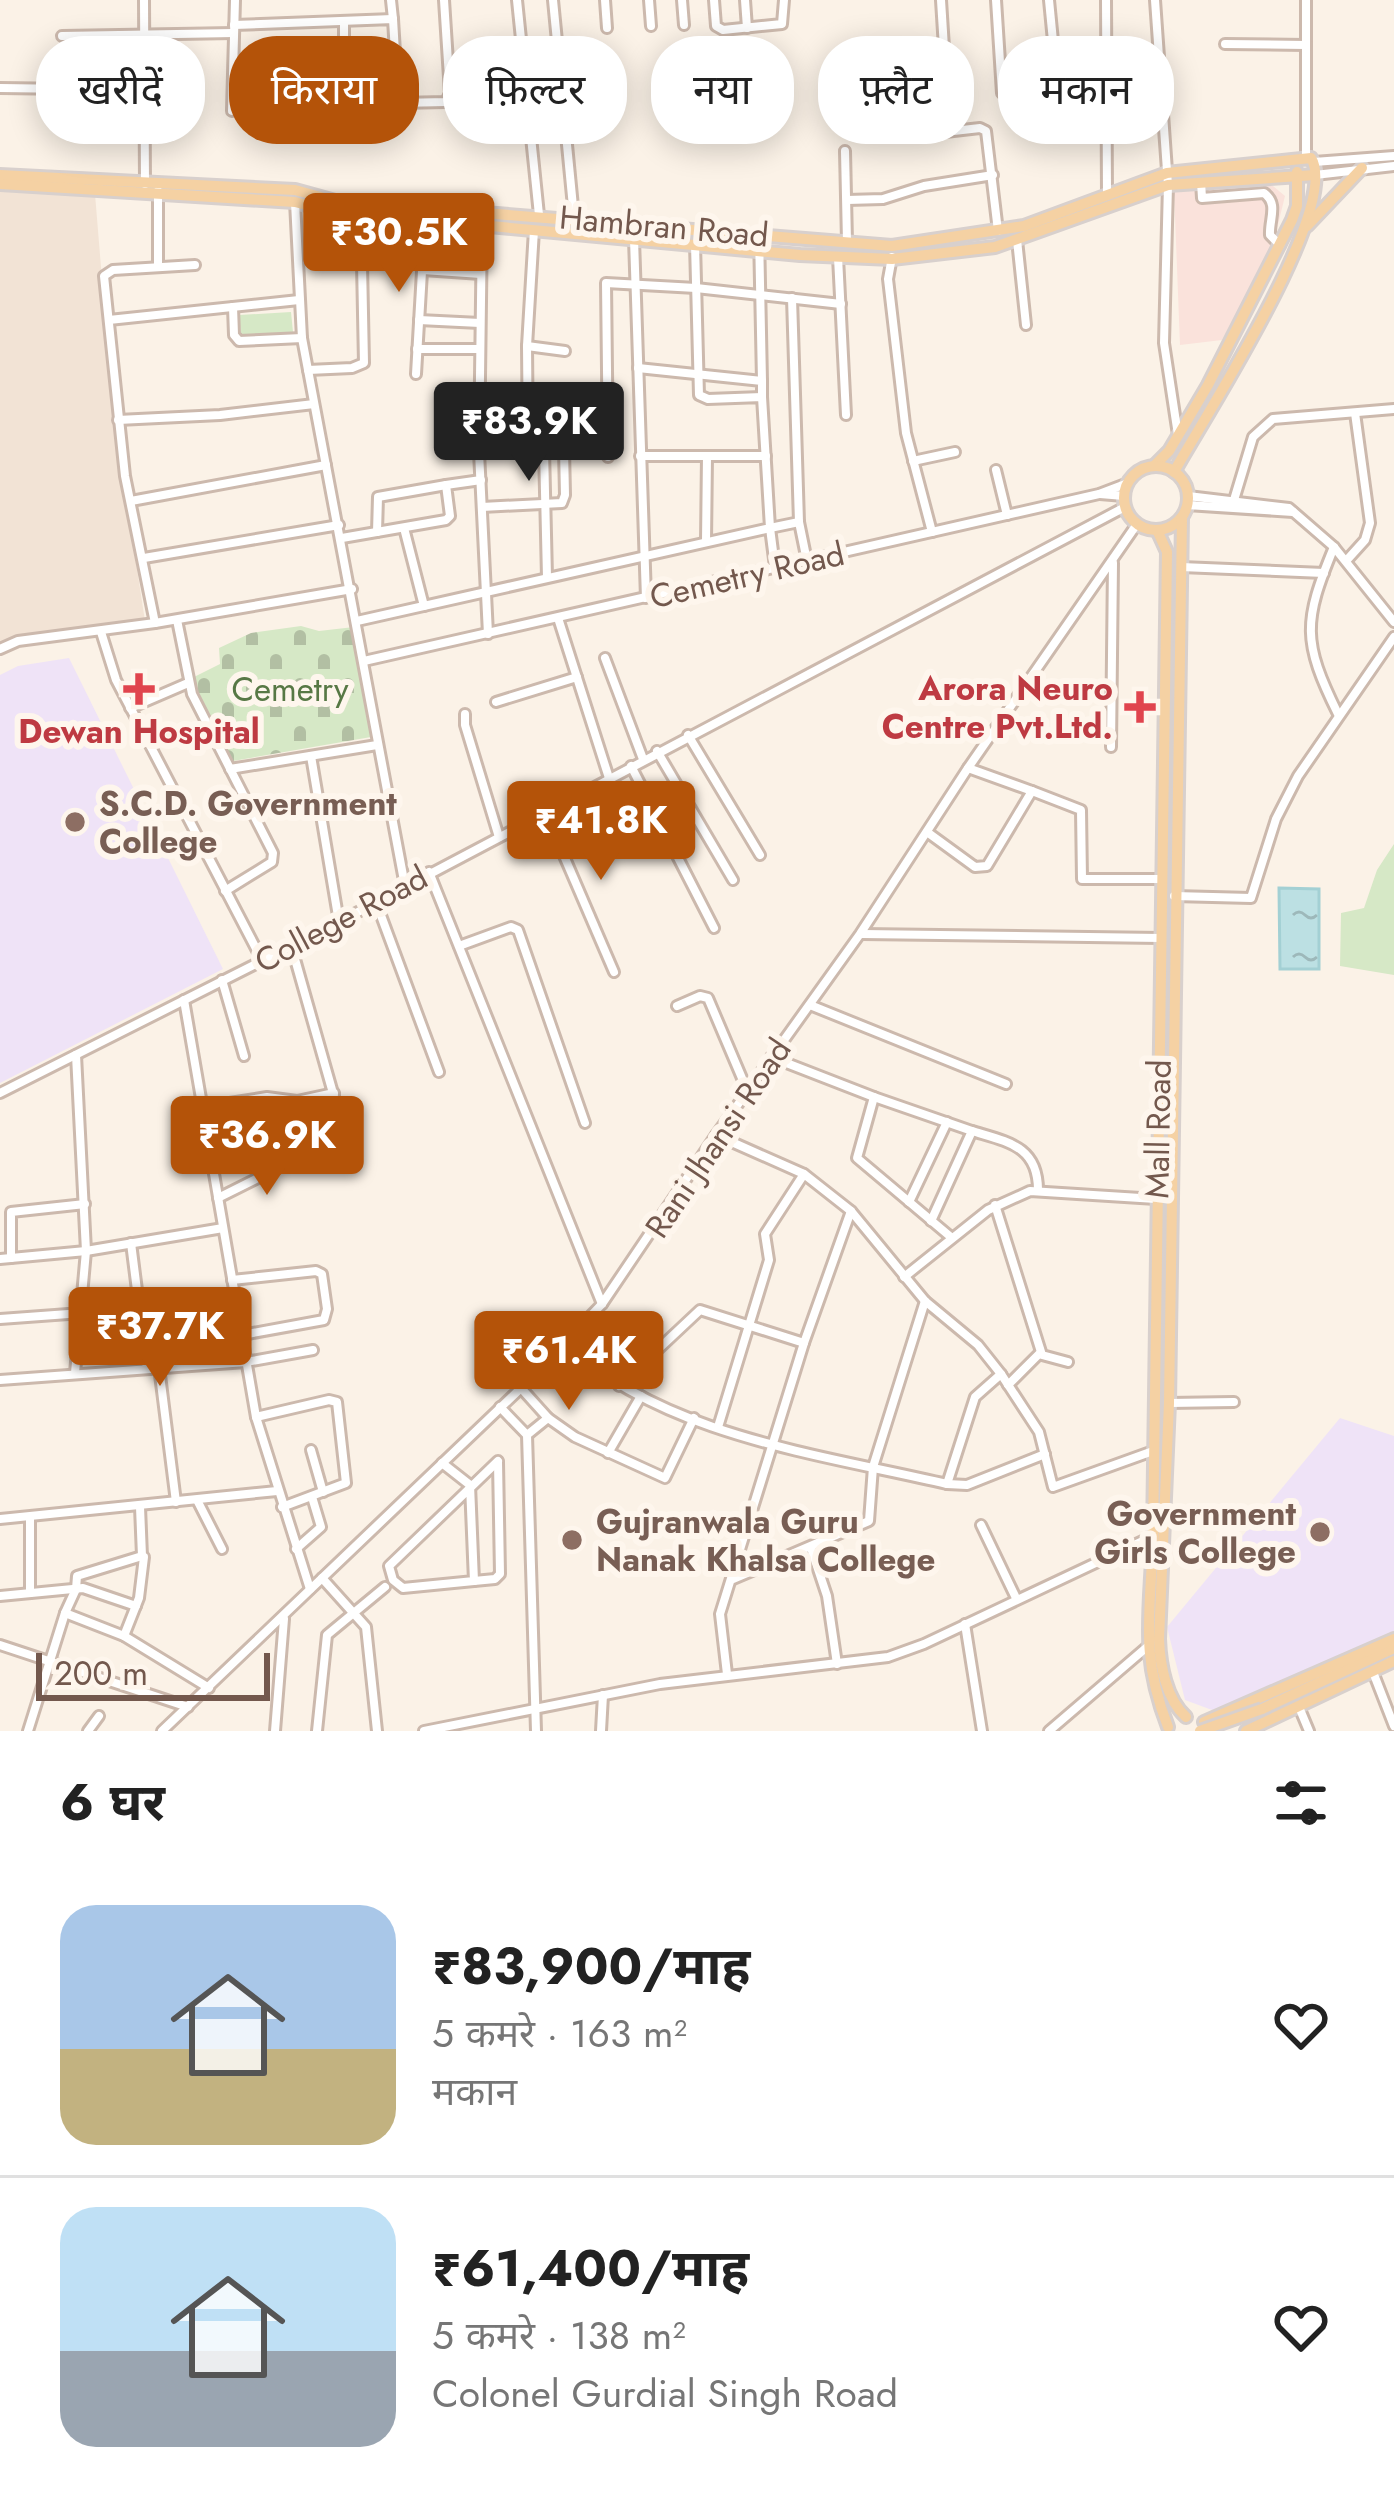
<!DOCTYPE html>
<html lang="hi">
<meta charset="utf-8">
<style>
:root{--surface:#fff;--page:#f6f6f6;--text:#222;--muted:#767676;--line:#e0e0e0;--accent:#b45309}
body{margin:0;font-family:Jost,"Noto Sans Devanagari",sans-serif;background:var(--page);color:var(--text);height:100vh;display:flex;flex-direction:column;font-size:45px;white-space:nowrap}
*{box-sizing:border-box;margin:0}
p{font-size:39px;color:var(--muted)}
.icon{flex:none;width:66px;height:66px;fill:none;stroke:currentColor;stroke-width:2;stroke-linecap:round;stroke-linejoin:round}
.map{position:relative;height:1731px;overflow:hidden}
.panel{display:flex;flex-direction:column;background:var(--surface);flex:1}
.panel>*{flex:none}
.top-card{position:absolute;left:36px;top:36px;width:1323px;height:108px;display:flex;gap:24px}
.scale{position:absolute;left:36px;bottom:30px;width:234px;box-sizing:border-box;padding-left:12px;border:6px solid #73584d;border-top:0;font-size:33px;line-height:42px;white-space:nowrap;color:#73584d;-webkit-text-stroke:9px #fef6ed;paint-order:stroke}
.price{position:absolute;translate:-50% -102px;padding:0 27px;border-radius:12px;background:var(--accent);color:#fff;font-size:39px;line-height:78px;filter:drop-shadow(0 3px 6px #0008)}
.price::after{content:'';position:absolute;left:50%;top:72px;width:36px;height:27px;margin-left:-18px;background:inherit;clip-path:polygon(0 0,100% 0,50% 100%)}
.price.selected{background:#222;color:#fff}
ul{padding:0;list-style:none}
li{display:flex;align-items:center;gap:36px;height:300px;padding:0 60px}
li+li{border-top:3px solid var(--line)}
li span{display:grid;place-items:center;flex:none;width:336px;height:240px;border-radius:36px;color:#555}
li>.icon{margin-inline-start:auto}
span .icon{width:144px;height:144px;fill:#fffc;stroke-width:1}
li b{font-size:51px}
h2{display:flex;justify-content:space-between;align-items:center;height:144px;padding:0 60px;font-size:51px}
.tag{padding:0 42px;border-radius:48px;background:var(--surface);box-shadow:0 6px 30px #0003;font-size:42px;line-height:108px}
.tag.selected{background:var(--accent);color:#fff}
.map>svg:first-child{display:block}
.residential{fill:#f2e3d5}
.commercial{fill:#fae2db}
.education{fill:#efe3f7}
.green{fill:#d6e8c6}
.cemetery{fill:url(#cemetery-stones)}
.water{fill:url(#water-ripples);stroke:#a3d0d4;stroke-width:3}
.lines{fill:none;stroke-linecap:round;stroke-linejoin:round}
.minor-casing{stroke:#ccb9ad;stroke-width:14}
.major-casing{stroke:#d8d0cd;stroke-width:16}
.minor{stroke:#fff;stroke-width:8}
.major{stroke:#f5d1a3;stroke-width:10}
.major-bridge-casing{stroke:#d8d0cd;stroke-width:16;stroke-linecap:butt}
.major-bridge{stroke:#f5d1a3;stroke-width:10}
.health-dot{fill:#e0444e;stroke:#fef6ed;stroke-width:4.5}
.education-dot{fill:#8d6e63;stroke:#fef6ed;stroke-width:4.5}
.labels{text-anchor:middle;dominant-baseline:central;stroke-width:12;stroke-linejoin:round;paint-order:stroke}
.street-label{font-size:33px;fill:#73584d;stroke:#fef6ed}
.health-label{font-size:33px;font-weight:bold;fill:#be3a42;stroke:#fef6ed;text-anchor:end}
.park-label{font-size:33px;fill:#577845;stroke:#fef6ed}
.education-label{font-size:33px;font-weight:bold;fill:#785e54;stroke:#fef6ed;text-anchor:start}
</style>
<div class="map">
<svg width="1394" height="1731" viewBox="0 0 1394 1731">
<defs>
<pattern id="cemetery-stones" width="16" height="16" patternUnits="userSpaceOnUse" patternTransform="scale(3)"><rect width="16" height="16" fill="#d6e8c6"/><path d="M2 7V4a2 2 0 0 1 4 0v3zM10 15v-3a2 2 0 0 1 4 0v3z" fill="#b2bfa3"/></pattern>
<pattern id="water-ripples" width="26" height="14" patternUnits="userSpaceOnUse" patternTransform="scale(3)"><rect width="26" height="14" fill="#bce0e3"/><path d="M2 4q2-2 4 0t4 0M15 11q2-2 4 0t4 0" fill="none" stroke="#9db8ba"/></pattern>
</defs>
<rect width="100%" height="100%" fill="#fbf2e7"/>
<path class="residential" d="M0 186 95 194 113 413 145 621 22 634 0 645Z"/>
<path class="commercial" d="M1267 181 1285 196 1272 249 1222 340 1180 345 1174 190Z"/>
<g class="education">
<path d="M69 658 223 969 0 1083V675L18 666Z"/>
<path d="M1340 1418 1394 1436V1632L1235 1708 1212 1710 1185 1700 1167 1627Z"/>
</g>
<g class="green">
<path d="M291 312 293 332 241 335 239 315Z"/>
<path d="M556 402 557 442H536L535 403Z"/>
<path d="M1394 844V975L1340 966 1341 913 1364 908 1377 870Z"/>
</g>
<path class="cemetery" d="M301 626 319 631 354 627 371 737 233 761 190 679 220 664 219 648 251 633Z"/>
<path class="water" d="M1279 888 1319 889V969H1280Z"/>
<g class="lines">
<g class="minor-casing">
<g id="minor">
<path d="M144 0 145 184"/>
<path d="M391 0 393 19"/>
<path d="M517 0 539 215"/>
<path d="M553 0 574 217"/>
<path d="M605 0 607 28"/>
<path d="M649 0 651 26"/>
<path d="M682 0 684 25"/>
<path d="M714 0 716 26 723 30 782 24 784 0"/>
<path d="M745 0 747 28"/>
<path d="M941 0 944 48"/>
<path d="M996 0 1002 93"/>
<path d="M1049 0 1053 41"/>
<path d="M1106 0 1107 195"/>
<path d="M1155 0 1168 185 1164 343 1178 435"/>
<path d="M1306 0V156"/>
<path d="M344 21V54L365 65 366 99 375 104 398 103"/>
<path d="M234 25 393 19 398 103 446 102 450 93 444 0"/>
<path d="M62 36 234 33"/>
<path d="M1225 44 1306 45"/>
<path d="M0 88 145 90"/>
<path d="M232 111 235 0"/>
<path d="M945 132 980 128 986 131 998 231"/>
<path d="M845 151 847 242"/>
<path d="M1314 162 1394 156"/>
<path d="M1315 175 1394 166"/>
<path d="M1201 182 1202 198 1264 193C1279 204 1269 219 1270 235L1280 245"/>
<path d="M847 200 883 199 924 186 993 175"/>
<path d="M295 202 302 338 405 886"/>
<path d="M482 225 479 452 488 634"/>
<path d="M759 234 762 381"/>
<path d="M634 239 646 598"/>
<path d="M1017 240 1026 325"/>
<path d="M838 257 846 415"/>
<path d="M892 257 888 279 906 433 932 532"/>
<path d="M158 266V191"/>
<path d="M423 270 481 274"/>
<path d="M233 307 234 335 239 341 302 338"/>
<path d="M109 320 299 300"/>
<path d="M419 320 480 323"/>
<path d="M527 346 565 351"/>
<path d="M417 349H480"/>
<path d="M638 368 762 381V397"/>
<path d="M308 370 352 368 364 363 361 213"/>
<path d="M416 374 425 220"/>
<path d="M526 397 559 400 564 449H528"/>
<path d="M118 420 220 415 314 404"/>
<path d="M544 449 547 577"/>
<path d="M479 452 528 449 527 346 534 230"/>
<path d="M640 456H707"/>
<path d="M608 457 606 283 696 288 841 304"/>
<path d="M913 461 955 452"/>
<path d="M996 470 1007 515"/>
<path d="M1100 494 1124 496"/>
<path d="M1188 496 1289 508 1334 547 1394 622"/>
<path d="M1234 500 1253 437 1273 419 1394 409"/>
<path d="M131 501 326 465"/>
<path d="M1187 505 1293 512"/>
<path d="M482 507 562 503 565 495 564 449"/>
<path d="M799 522 807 561"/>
<path d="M404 528 424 606"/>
<path d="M377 532 378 497 446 485"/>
<path d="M342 538 446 520 450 516 446 485 481 480"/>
<path d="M706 542 707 456H766"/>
<path d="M1334 547C1303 622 1302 641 1338 714"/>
<path d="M144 558 339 525"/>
<path d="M1346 561 1365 540 1370 523 1355 413"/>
<path d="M775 567 770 528 799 522 792 298"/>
<path d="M1181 567 1324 573"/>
<path d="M558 618 609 778"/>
<path d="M177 620 192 694 273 853 272 862 225 891"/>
<path d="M357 621 770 528 762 397 708 399 699 395 695 244"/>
<path d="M155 623 125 476 104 276 113 270 195 265"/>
<path d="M101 632 116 680 262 960"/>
<path d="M0 649 18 641 155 623 352 589"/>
<path d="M605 658 643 759"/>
<path d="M364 661 1099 494 1128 483"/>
<path d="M496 702 577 677"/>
<path d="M130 708 188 683"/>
<path d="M465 714V725L499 837"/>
<path d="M688 735 760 855"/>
<path d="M1111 747 1113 563"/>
<path d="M657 751 733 880"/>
<path d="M311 756 339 922"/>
<path d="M631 766 714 928"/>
<path d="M230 769 377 745"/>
<path d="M1032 791 1081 810 1082 879H1160"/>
<path d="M546 814 614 972"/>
<path d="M927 832 975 867 987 866 1032 791 968 768"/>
<path d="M429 872 602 1304"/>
<path d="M1174 896 1251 898 1276 819 1298 776 1394 637"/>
<path d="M376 902 439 1072"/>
<path d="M862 934 1161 938"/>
<path d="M291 945 346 1139"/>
<path d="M459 946 511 927 518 930 585 1123"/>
<path d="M222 980 244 1056"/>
<path d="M184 1000 256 1417 310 1589"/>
<path d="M810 1005 1006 1084"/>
<path d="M677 1006 700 996 708 998 747 1090"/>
<path d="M771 1057 874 1097 857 1158 952 1238"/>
<path d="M0 1093 339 922 1125 507"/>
<path d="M874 1097 972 1131 931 1221"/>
<path d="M204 1107 267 1097 297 1101 334 1093"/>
<path d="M972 1131C1008 1142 1038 1146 1038 1190"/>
<path d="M716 1135 804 1174 851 1211 925 1301 978 1345 1001 1374 1039 1432 1053 1487 1153 1451"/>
<path d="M218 1198 296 1159"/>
<path d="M909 1202 947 1122"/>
<path d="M995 1205 1042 1355 1068 1362"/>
<path d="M131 1243 147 1369"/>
<path d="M11 1258V1212L85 1204"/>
<path d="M0 1259 86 1251 223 1228"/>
<path d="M904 1277 988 1210 1030 1191 1156 1199"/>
<path d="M232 1280 316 1271 322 1274 327 1309 324 1320 242 1335"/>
<path d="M0 1319 82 1313"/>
<path d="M565 1344C665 1436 819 1454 947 1484L967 1485 1045 1454"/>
<path d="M159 1367 176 1502"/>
<path d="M75 1373 86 1251 76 1055"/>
<path d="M0 1380 246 1362 313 1350"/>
<path d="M1008 1385 1040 1353"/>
<path d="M619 1386 700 1310 804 1343"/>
<path d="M521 1388 548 1418 527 1435"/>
<path d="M1169 1403 1234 1402"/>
<path d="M500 1407 527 1435 536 1731"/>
<path d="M256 1417 329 1400 337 1402 346 1483 282 1507"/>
<path d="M548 1418 575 1437 665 1478 694 1418"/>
<path d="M718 1427 769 1260 765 1234 804 1174"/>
<path d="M311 1450 323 1492"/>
<path d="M608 1453 641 1396"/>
<path d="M442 1463 470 1485 474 1581 403 1588 393 1580 389 1566 498 1461"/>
<path d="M947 1484 975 1397 1001 1374"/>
<path d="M197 1500 222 1549"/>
<path d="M30 1517V1593"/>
<path d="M0 1519 277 1491"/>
<path d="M981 1525 1016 1598"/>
<path d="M811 1548 827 1596 837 1664"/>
<path d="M296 1549 321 1527 312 1497"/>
<path d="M322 1578 366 1627 377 1731"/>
<path d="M733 1579 869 1521 873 1467 925 1301"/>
<path d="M474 1581 495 1579 500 1574 498 1462"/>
<path d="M0 1596 83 1588 136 1606"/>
<path d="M65 1613 124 1636 209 1688"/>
<path d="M965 1624 982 1731"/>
<path d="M124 1636 139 1598 144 1557"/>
<path d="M0 1645 188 1707"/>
<path d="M1373 1672 1394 1726"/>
<path d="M727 1674 720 1614 804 1343 851 1211"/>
<path d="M1299 1707 1309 1731"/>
<path d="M28 1731 65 1613 76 1589 77 1576 142 1556 140 1507"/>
<path d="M88 1731 99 1716"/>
<path d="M162 1731 521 1388 602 1304 716 1135 860 934 968 768 1137 524"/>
<path d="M275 1731 284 1619"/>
<path d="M317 1731 327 1635 385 1587"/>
<path d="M424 1731 660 1684 888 1657 924 1644 1153 1536"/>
<path d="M601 1731 603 1695"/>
<path d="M1049 1731 1147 1647"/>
</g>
</g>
<g class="major-casing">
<g id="major">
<path d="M0 175 295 190 335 201 892 246 1024 226 1167 173 1311 158C1342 207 1203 419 1174 472"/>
<path d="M0 184 295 202 330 211 800 255 892 259 995 247 1168 185 1315 175"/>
<path d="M1307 226 1362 168"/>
<path d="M1154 466 1169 451 1208 385 1292 220 1297 206V172"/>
<circle cx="1156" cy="498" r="32"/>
<path d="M1182 517 1169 1403 1159 1639C1160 1665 1166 1699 1186 1717"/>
<path d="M1157 530 1167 552 1153 1536C1151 1612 1139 1653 1168 1727"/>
<path d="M1262 1709 1394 1648"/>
<path d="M1204 1722 1394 1639"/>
<path d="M1246 1731 1394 1661"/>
</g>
</g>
<use href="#minor" class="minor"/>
<use href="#major" class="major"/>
<g class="major-bridge-casing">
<path id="major-bridge" d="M1200 1731 1262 1709"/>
</g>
<use href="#major-bridge" class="major-bridge"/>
</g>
<g class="health-dot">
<path d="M133 671h12v12h12v12h-12v12h-12v-12h-12v-12h12z"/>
<path d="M1134 689h12v12h12v12h-12v12h-12v-12h-12v-12h12z"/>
</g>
<g class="education-dot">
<circle cx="75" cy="822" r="12"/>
<circle cx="1320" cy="1532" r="12"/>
<circle cx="572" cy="1540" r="12"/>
</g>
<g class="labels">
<g class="street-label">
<text transform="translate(664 226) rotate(5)">Hambran Road</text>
<text transform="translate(747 575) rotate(-13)">Cemetry Road</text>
<text transform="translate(341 919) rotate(-28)">College Road</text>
<text transform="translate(1158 1129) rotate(-89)">Mall Road</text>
<text transform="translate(718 1138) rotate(-56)">Rani Jhansi Road</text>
</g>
<g class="health-label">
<text x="1113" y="688">Arora Neuro<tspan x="1113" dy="38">Centre Pvt.Ltd.</tspan></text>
<text x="139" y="731" text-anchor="middle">Dewan Hospital</text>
</g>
<g class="park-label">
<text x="290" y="689">Cemetry</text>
</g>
<g class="education-label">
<text x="99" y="803">S.C.D. Government<tspan x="99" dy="38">College</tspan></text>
<text x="1296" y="1513" text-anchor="end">Government<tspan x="1296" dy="38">Girls College</tspan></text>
<text x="596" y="1521">Gujranwala Guru<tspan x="596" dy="38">Nanak Khalsa College</tspan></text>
</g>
</g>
</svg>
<div class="scale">200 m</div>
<b class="price" style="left:399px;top:295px">₹30.5K</b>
<b class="price selected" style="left:529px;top:484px">₹83.9K</b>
<b class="price" style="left:601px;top:883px">₹41.8K</b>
<b class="price" style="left:267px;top:1198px">₹36.9K</b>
<b class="price" style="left:160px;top:1389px">₹37.7K</b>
<b class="price" style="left:569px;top:1413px">₹61.4K</b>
<div class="top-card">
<a class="tag">खरीदें</a>
<a class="tag selected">किराया</a>
<a class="tag">फ़िल्टर</a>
<a class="tag">नया</a>
<a class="tag">फ़्लैट</a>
<a class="tag">मकान</a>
</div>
</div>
<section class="panel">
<h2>6 घर<svg class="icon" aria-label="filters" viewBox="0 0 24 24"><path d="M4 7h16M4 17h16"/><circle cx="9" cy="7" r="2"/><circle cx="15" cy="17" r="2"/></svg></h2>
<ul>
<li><span style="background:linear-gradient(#a9c7e8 60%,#c2b280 0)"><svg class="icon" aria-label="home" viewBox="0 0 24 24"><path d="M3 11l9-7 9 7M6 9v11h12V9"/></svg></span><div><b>₹83,900/माह</b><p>5 कमरे · 163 m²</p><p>मकान</p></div><svg class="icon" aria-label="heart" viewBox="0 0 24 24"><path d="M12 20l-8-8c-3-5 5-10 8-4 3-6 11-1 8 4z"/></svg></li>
<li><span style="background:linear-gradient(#bfe0f5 60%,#9aa5b1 0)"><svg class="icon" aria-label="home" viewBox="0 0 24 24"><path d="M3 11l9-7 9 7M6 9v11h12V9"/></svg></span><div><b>₹61,400/माह</b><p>5 कमरे · 138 m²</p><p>Colonel Gurdial Singh Road</p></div><svg class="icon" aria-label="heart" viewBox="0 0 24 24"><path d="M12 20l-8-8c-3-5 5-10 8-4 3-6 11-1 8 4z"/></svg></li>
</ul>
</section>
